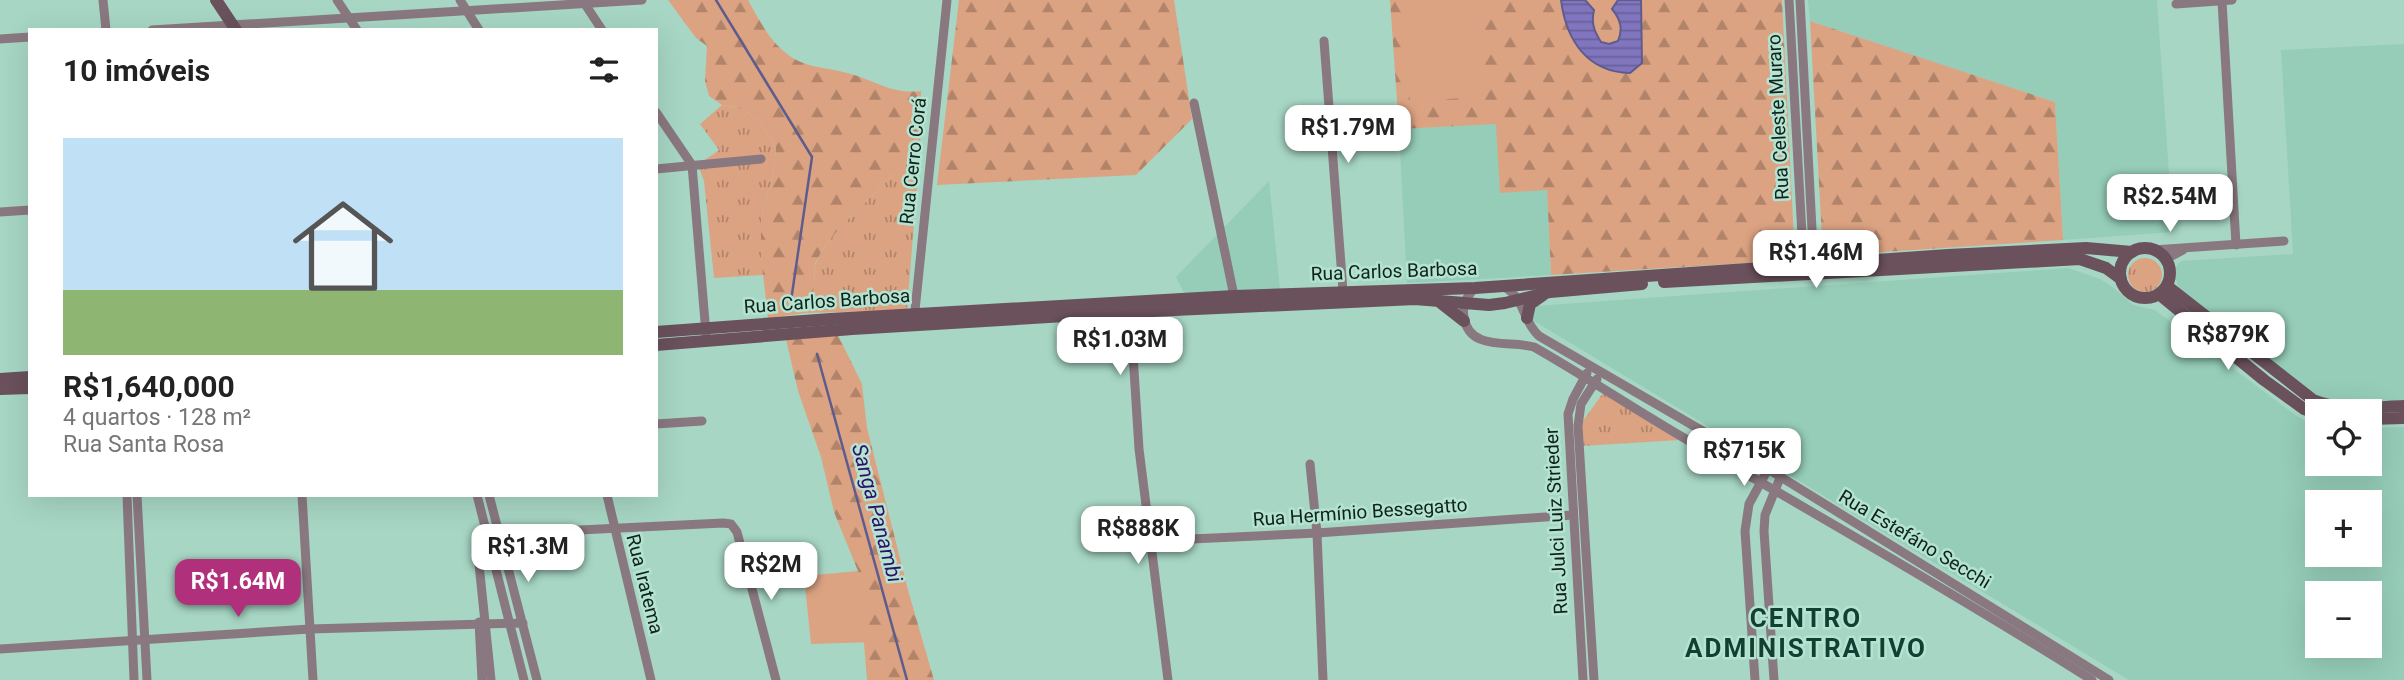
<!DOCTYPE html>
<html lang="pt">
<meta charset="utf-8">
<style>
:root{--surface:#fff;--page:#f2f2f2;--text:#222;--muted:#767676;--accent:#b1307b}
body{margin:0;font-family:Roboto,sans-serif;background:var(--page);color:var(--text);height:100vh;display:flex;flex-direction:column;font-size:26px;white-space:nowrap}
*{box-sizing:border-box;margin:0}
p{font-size:23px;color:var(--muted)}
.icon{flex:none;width:38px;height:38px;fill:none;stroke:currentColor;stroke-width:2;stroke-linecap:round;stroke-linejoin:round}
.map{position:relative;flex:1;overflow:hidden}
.sheet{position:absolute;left:28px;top:28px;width:630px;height:469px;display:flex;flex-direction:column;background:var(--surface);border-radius:0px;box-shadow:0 7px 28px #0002}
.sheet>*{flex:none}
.tools{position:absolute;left:2305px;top:399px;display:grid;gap:14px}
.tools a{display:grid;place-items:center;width:77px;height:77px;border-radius:0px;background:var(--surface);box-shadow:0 7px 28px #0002;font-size:35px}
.price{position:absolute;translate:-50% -60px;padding:0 16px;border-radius:14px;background:#fff;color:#222;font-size:23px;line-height:46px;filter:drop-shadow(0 2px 4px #0008)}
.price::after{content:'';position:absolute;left:50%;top:42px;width:21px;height:16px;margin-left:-10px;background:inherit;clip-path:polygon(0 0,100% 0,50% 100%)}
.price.active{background:var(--accent);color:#fff}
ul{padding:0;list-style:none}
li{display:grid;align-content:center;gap:14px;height:371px;padding:0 35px}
li span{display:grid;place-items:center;height:217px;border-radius:0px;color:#555}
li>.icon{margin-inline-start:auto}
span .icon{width:126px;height:126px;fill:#fffc;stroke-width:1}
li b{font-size:30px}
h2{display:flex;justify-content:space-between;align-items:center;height:84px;padding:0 35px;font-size:30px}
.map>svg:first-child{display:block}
.built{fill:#95cdb8;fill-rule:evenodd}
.grass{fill:url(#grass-tufts)}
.forest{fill:url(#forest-firs)}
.pitch{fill:#dca383}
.water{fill:url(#water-rules);stroke:#5e5c8d;stroke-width:2}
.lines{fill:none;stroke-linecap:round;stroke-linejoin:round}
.stream{stroke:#5e5c8d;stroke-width:2.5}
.street{stroke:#8a7880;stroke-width:9}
.secondary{stroke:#6a515c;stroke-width:12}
.labels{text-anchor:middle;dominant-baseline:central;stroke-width:5;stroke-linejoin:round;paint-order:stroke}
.street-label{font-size:19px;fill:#0f221b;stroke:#b4e3d1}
.water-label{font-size:21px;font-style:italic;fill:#2e1069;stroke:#b4e3d1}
.district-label{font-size:26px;font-weight:bold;letter-spacing:2px;fill:#123f31;stroke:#b4e3d1}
</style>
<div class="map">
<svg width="2404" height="680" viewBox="0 0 2404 680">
<defs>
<pattern id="grass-tufts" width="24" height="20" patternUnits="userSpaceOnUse" patternTransform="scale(1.75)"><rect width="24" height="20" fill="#dca383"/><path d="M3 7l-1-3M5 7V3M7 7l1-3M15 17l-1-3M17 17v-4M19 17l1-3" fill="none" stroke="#b1846a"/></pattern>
<pattern id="forest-firs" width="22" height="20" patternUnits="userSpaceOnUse" patternTransform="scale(1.75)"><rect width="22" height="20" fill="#dca383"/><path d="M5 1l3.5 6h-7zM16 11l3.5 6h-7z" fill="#b1846a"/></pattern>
<pattern id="water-rules" width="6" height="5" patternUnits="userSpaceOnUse" patternTransform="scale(1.75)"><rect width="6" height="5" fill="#8075be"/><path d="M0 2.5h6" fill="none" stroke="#67609a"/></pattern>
</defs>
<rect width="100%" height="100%" fill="#a7d6c4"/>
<g class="built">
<path d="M1808 0H2157L2173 232 2063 240 2055 102 1810 21Z"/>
<path d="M2404 44V401L2347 405 2319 399 2179 288 2176 280V267L2181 261 2293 254 2281 50Z"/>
<path d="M1496 123 1547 190 1551 275 1407 283 1399 129Z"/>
<path d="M1269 181 1280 290 1185 295 1176 277Z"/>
<path d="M2068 268 2100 279 2114 288 2133 305 2155 310 2298 417 2317 425V464H2370V428L2404 427V680H2129L1529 318 1536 306ZM2317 502H2370V555H2317ZM2317 593H2370V646H2317Z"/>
</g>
<g class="grass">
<path d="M722 105 743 109 761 123 776 148 773 176 761 220V257L764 275 714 278 704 181 698 165 719 150 700 124Z"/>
<path d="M920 149 907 310 806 313 813 303 815 265 824 247 843 224Z"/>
<circle cx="2145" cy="275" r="17"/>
<path d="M1603 393 1680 440 1581 446 1580 425Z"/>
</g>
<g class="forest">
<path d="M668 0H748C758 18 769 40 786 53 802 67 823 67 843 72 872 78 890 95 921 91L920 149 843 224 824 247 815 264 813 303 806 313 768 318 761 257V220L773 176 776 148 761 123 743 109 722 105 709 96 705 81 707 46 696 38Z"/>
<path d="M959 0H1174L1192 119 1136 175 937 185Z"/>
<path d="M1390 0H1782L1795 260 1551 275 1547 190 1500 193 1496 124 1399 129Z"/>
<path d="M1810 21 2055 102 2063 240 1823 256Z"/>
<path d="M836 331 862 384 867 428 908 590 934 680H867L858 571 834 512 821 457 798 391 785 335Z"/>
</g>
<g class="pitch">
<path d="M1481 0 1485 97 1410 101 1405 3Z"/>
<path d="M858 571 865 638 875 642 811 644 804 576Z"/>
</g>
<path class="water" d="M1561 0H1585L1594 10C1591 23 1594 31 1601 42L1609 44 1618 41C1623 29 1621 20 1612 9L1618 0H1641L1642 63 1630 73C1587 72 1566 40 1561 0Z"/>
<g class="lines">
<g class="stream">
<path d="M716 0 812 157 791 301"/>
<path d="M817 354 907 680"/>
</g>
<g class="street">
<path d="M103 0 106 30"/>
<path d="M337 0 357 30"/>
<path d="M460 0 479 30"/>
<path d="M1789 0 1804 271"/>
<path d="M1800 0 1814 267"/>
<path d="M583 1 602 30"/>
<path d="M2222 1 2236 245"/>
<path d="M2176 4 2232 0"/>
<path d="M152 30 642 0"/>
<path d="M0 39 30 37"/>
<path d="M1324 41 1343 291"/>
<path d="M1194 103 1234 296"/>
<path d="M656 112 692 165 706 334"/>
<path d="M656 169 761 159"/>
<path d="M0 212 30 210"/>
<path d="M2153 250 2284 241"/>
<path d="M2166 259 2183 250"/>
<path d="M1503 286C1526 299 1521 319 1539 336L1768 469 2109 680"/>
<path d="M1475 288C1466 297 1462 305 1464 317 1469 352 1511 340 1534 347 1585 376 1634 409 1684 438 1821 517 1958 596 2092 680"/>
<path d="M1130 307 1139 449 1168 680"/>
<path d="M914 320 947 0"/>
<path d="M656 424 702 421"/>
<path d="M1310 464 1317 533 1323 680"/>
<path d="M127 495 134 680"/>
<path d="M137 495 147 680"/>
<path d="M302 495 313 680"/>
<path d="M477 495 524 680"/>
<path d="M489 495 537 680"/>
<path d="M607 495 651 680"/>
<path d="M499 534 723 523 731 524 737 532 776 680"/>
<path d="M488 536 480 538 477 545 491 680"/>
<path d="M1149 541 1317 533 1573 515"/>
<path d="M479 622 482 680"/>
<path d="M0 649 310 629 523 623"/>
<path d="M1583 680 1568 414 1573 399 1587 373"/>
<path d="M1594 680 1578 426 1581 404 1597 379"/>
<path d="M1755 680 1745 531 1749 504 1768 469"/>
<path d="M1774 680 1764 531 1765 515 1780 478"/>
</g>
<g class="secondary">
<path d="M216 0 236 30"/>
<circle cx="2145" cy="273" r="25"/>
<path d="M1664 282 2080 259 2106 268 2121 279"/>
<path d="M2167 286 2313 400C2343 412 2373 407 2404 406"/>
<path d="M2159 294 2264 380 2304 409 2317 414"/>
<path d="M1441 303 1464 321"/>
<path d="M1527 318 1530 304 1543 295"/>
<path d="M656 332 831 319 1234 296 1475 288 1948 255 2086 248 2132 252"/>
<path d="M656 345 852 329 1131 312 1415 299 1489 305 1505 303 1550 292 1642 284"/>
<path d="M0 379 30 377"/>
<path d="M0 389 30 388"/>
<path d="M2370 419 2404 418"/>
</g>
</g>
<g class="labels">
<g class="street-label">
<text transform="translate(1778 117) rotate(-93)">Rua Celeste Muraro</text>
<text transform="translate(913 161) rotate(-84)">Rua Cerro Corá</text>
<text transform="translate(1394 271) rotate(-2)">Rua Carlos Barbosa</text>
<text transform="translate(827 301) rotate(-4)">Rua Carlos Barbosa</text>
<text transform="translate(1360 512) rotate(-4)">Rua Hermínio Bessegatto</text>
<text transform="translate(1556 521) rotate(-93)">Rua Julci Luiz Strieder</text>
<text transform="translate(1915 539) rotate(31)">Rua Estefáno Secchi</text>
<text transform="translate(645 584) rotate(76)">Rua Iratema</text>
</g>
<g class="water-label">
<text transform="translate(877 513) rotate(75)">Sanga Panambi</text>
</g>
<g class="district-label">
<text x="1806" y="618">CENTRO<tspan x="1806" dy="30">ADMINISTRATIVO</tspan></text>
</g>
</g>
</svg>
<div class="tools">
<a><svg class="icon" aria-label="locate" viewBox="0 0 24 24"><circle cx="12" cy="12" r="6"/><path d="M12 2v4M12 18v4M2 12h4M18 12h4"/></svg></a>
<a>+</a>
<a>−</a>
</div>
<b class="price" style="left:1348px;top:165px">R$1.79M</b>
<b class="price" style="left:2170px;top:234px">R$2.54M</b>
<b class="price" style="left:1816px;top:290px">R$1.46M</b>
<b class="price" style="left:2228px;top:372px">R$879K</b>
<b class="price" style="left:1120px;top:377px">R$1.03M</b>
<b class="price" style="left:1744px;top:488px">R$715K</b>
<b class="price" style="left:1138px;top:566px">R$888K</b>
<b class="price" style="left:528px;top:584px">R$1.3M</b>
<b class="price" style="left:771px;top:602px">R$2M</b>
<b class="price active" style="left:238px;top:619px">R$1.64M</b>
<section class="sheet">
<h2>10 imóveis<svg class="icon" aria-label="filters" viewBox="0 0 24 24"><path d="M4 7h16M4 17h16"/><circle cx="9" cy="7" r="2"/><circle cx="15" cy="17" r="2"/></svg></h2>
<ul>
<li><span style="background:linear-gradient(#bfe0f5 70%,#8fb573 0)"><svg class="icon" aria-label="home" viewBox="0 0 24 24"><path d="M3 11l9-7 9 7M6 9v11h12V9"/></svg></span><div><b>R$1,640,000</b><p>4 quartos · 128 m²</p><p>Rua Santa Rosa</p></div></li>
</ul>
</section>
</div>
